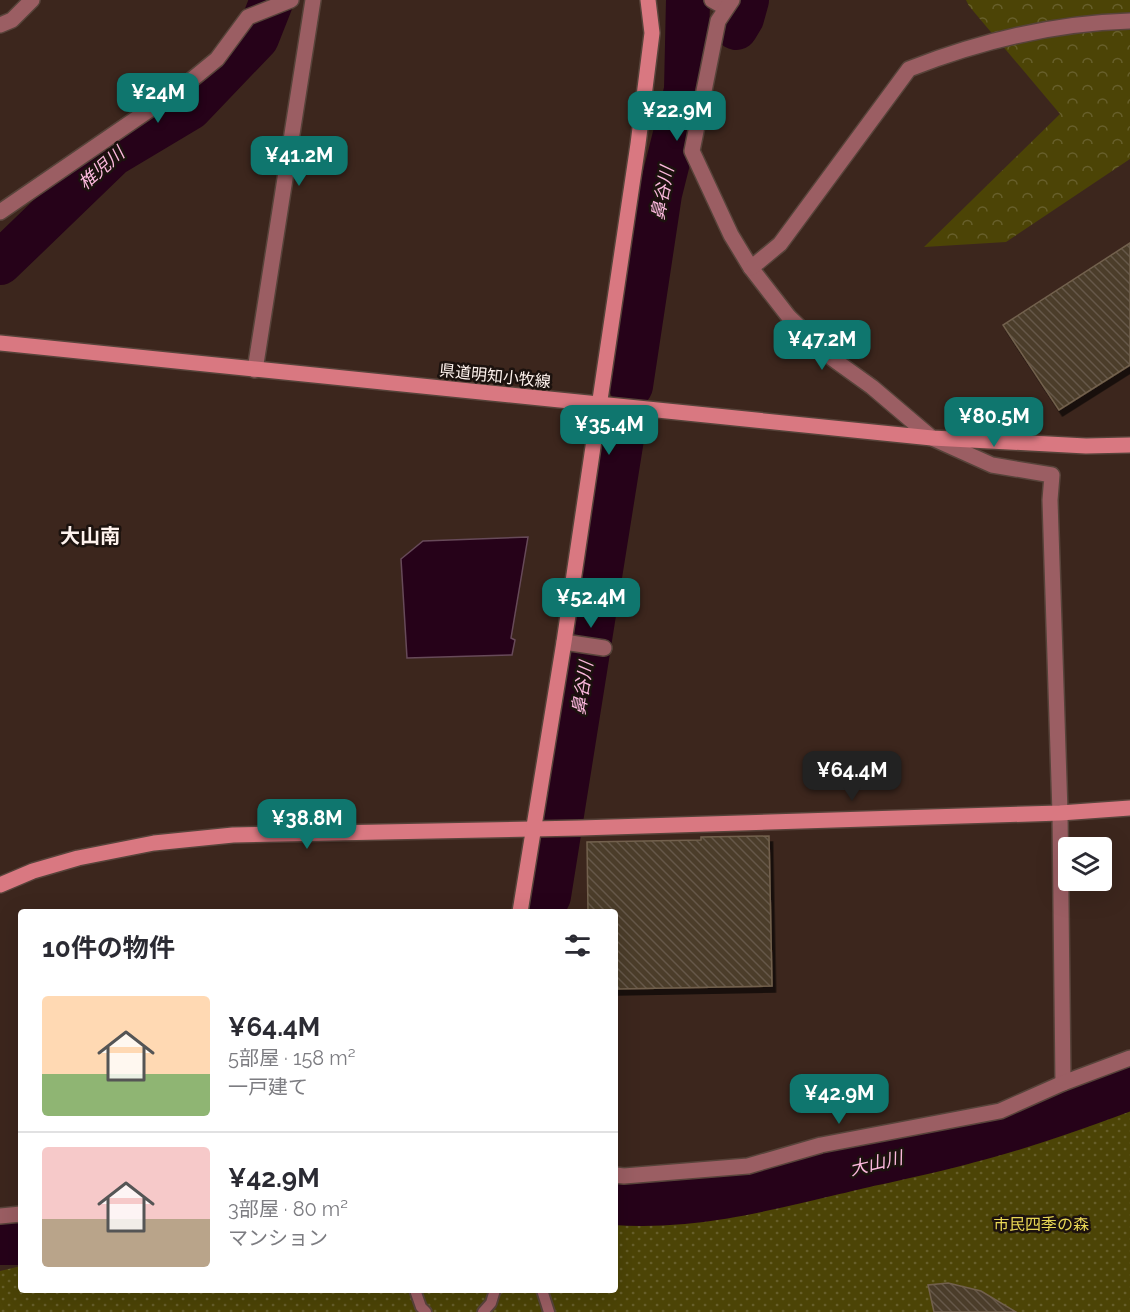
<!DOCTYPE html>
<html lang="ja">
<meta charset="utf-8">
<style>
:root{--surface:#fff;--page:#f2f2f3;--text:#2b2b33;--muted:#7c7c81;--line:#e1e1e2;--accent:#0f766e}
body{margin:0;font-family:Raleway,"Noto Sans JP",sans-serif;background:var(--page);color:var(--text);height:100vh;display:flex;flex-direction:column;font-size:22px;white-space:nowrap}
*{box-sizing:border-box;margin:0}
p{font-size:20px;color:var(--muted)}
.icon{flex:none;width:33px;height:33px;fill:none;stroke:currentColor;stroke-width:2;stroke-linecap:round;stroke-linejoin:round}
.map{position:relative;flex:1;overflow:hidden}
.sheet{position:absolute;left:18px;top:909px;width:600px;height:384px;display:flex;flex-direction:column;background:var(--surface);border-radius:6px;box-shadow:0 6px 24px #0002}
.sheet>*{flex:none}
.tools{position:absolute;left:1058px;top:837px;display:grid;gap:12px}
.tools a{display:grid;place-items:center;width:54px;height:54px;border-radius:6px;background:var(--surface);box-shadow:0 6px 24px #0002;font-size:30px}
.price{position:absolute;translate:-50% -51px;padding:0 14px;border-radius:12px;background:var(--accent);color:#fff;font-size:20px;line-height:39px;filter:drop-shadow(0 2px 3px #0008)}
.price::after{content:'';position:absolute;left:50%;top:36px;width:18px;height:14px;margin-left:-9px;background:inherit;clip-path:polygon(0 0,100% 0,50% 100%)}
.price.on{background:#222;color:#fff}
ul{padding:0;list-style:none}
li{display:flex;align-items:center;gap:18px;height:150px;padding:0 24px}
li+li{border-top:2px solid var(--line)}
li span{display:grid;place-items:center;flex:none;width:168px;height:120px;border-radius:6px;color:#555}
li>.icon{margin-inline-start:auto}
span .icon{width:72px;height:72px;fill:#fffc;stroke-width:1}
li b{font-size:26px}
h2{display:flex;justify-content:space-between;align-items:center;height:72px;padding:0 24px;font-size:26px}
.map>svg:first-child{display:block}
.forest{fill:url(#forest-crowns)}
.park{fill:url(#park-dots)}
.water{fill:#260219;stroke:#674a59;stroke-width:1.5}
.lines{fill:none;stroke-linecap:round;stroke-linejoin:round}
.river{stroke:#260219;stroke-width:44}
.building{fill:url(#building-back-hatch);stroke:#72614d;stroke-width:1.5;filter:url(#shadow)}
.lane-casing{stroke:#57433a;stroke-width:14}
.street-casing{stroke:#57433a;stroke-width:18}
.secondary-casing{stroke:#57433a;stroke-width:18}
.lane{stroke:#9b5e63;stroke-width:10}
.street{stroke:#9b5e63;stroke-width:15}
.secondary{stroke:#d97881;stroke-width:15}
.labels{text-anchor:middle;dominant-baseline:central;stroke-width:5;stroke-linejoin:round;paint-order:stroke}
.street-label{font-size:16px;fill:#fef2ed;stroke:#1c120e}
.park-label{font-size:16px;fill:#e9d755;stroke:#1c120e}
.water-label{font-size:18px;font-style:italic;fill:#fbb8dc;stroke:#1c120e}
.quarter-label{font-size:20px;font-weight:bold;fill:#fef2ed;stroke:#1c120e}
</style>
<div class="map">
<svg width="1130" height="1312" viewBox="0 0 1130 1312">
<defs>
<pattern id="forest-crowns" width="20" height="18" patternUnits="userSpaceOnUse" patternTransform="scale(1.5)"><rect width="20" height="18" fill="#4c4406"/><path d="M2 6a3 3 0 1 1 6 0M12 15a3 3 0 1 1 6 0" fill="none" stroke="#675f2b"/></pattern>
<pattern id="park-dots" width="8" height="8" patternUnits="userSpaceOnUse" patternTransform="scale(1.5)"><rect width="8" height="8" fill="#4c4406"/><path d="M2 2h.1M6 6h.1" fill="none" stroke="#675f2b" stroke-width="1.8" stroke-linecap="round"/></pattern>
<pattern id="building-back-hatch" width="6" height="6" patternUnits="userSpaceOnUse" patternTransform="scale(1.5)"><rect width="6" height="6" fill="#4b3c29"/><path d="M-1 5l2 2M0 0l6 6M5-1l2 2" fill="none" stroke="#665948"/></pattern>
<filter id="shadow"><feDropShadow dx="3.5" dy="6" stdDeviation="0" flood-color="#0009"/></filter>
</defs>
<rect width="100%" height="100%" fill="#3c261d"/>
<path class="forest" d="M966 0H1130V159L1006 242 924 247 1060 114 969 6Z"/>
<path class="park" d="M1130 1103V1312H0V1271L21 1266V1290H615V1221L648 1219 716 1209 892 1176Z"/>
<path class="water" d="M528 537 511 638 515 640 512 655 407 658 401 559 423 541Z"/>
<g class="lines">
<g class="river">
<path d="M736 28 742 18 747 0"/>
<path d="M0 263 113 154 190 108 257 38 272 0"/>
<path d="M631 386 660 194 686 90 688 0"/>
<path d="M541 912 549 896 624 426"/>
<path d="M615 1203C692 1209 771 1188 845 1170 886 1160 928 1153 969 1141 1024 1127 1077 1108 1130 1088"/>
<path d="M0 1243H21"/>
</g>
</g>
<g class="building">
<path d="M1130 243V365L1059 410 1003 325Z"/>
<path d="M769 836 772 986 615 989V912H588L587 842 701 840V837Z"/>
<path d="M948 1283 981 1291 1016 1312H934L928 1285Z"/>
</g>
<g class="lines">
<g class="lane-casing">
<g id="lane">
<path d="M415 1290 421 1307 426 1312"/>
<path d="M542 1290 549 1312"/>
<path d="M483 1312 491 1303 495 1290"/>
</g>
</g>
<g class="street-casing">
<g id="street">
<path d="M712 0 726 8"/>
<path d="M732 0 718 21 692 151 731 235 751 268 789 317 833 359 872 387 932 438 992 465 1052 475 1050 500 1060 813 1063 1083"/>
<path d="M0 25 12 20 32 0"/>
<path d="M0 212 184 86 217 59 248 17 291 0"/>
<path d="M751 268 780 244 909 69C978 42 1055 23 1130 21"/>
<path d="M255 370 313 0"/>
<path d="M564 642 604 648"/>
<path d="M615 1175 624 1176 748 1166 821 1145 1000 1111 1063 1083 1130 1058"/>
<path d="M0 1216 21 1214"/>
</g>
</g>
<g class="secondary-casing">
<g id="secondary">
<path d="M0 343 932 438 1086 446 1130 445"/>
<path d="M0 885 33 871 78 858 154 843 233 835 580 828 1060 813 1130 808"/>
<path d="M520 912 564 642 638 144 652 33 648 0"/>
</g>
</g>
<use href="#lane" class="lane"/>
<use href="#street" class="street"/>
<use href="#secondary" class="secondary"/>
</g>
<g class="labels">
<g class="street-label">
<text transform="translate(495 376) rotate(6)">県道明知小牧線</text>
</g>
<g class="park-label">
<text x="1041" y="1224">市民四季の森</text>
</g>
<g class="water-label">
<text transform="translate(101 168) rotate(-41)">椎児川</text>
<text transform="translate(662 193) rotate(-79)">鼻谷川</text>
<text transform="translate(582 688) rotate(-81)">鼻谷川</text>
<text transform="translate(876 1163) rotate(-13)">大山川</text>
</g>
<g class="quarter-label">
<text x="90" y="536">大山南</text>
</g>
</g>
</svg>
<div class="tools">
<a><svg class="icon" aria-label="layers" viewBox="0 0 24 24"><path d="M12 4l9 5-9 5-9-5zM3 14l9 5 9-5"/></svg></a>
</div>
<b class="price" style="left:158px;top:124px">¥24M</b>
<b class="price" style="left:677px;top:142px">¥22.9M</b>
<b class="price" style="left:299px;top:187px">¥41.2M</b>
<b class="price" style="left:822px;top:371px">¥47.2M</b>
<b class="price" style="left:994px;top:448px">¥80.5M</b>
<b class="price" style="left:609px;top:456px">¥35.4M</b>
<b class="price" style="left:591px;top:629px">¥52.4M</b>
<b class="price on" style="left:852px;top:802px">¥64.4M</b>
<b class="price" style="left:307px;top:850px">¥38.8M</b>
<b class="price" style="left:839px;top:1125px">¥42.9M</b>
<section class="sheet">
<h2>10件の物件<svg class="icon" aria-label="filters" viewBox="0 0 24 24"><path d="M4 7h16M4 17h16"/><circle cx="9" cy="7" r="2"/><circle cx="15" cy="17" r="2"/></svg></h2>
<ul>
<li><span style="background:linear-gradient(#ffd9b3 65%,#8fb573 0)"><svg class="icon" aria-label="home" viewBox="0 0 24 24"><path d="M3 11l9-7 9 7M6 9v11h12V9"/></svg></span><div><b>¥64.4M</b><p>5部屋 · 158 m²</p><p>一戸建て</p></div></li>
<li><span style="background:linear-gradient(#f6c9c9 60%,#b9a48a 0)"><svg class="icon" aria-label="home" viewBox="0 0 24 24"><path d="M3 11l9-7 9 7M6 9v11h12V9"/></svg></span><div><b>¥42.9M</b><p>3部屋 · 80 m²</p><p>マンション</p></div></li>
</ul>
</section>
</div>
